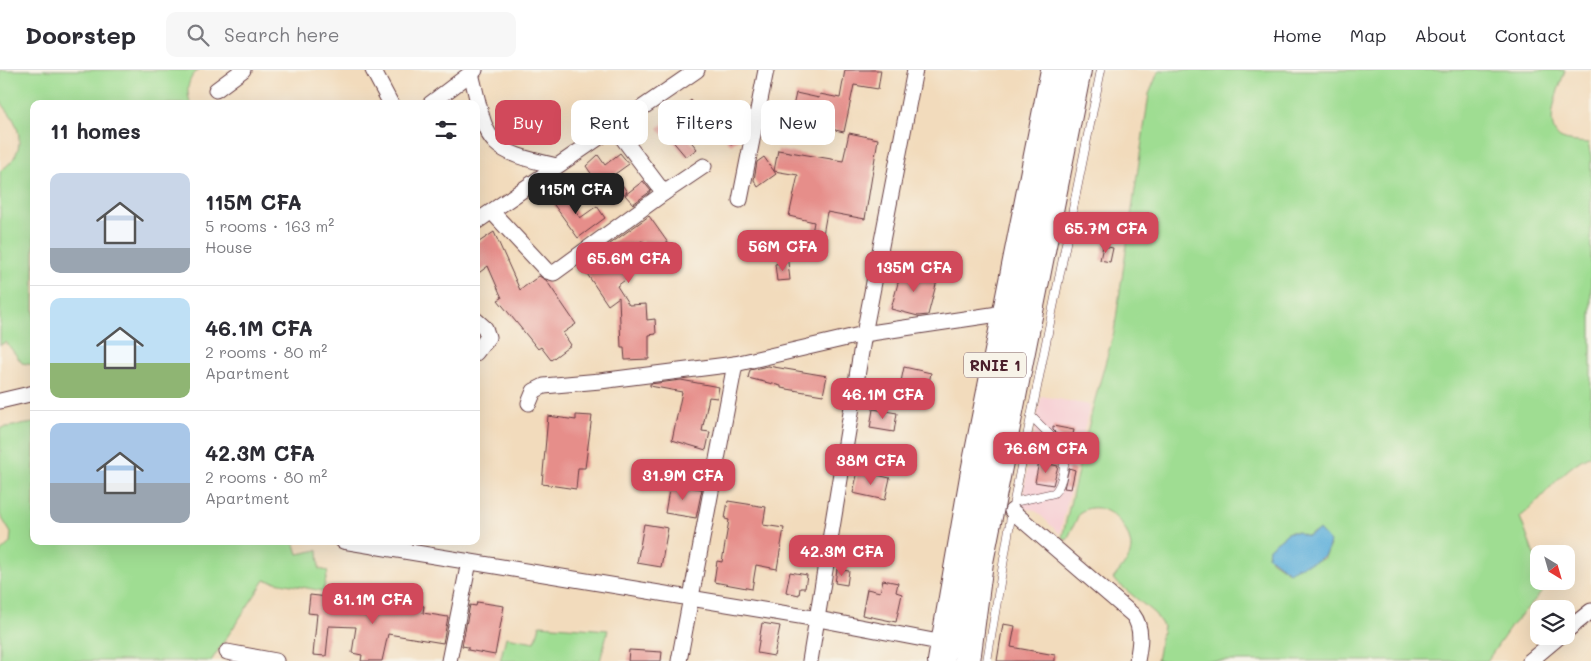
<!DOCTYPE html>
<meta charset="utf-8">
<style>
:root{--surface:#fff;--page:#f7f7f7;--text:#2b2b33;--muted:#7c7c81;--line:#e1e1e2;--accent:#d1495b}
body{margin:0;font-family:Mali,sans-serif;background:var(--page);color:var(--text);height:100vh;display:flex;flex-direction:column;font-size:19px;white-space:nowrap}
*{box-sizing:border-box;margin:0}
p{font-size:16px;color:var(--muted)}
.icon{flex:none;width:28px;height:28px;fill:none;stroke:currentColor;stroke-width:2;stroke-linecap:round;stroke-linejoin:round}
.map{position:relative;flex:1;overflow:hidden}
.panel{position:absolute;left:30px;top:30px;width:450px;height:445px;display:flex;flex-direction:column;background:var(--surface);border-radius:10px;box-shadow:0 5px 20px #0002}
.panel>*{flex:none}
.banner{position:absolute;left:495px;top:30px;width:475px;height:45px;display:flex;gap:10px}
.needle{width:32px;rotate:143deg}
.tools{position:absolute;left:1530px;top:475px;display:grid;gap:10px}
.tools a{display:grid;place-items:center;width:45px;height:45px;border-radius:10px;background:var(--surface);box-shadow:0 5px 20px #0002;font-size:25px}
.price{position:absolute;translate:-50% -42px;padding:0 11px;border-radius:10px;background:var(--accent);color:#fff;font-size:16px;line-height:32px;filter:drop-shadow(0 1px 2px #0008)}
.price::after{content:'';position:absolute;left:50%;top:30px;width:15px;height:11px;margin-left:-8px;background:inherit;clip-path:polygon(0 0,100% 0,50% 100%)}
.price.selected{background:#222;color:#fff}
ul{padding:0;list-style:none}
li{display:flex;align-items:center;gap:15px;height:125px;padding:0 20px}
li+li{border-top:1px solid var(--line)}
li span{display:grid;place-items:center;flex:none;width:140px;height:100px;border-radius:10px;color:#555}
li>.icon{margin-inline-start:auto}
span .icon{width:60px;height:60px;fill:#fffc;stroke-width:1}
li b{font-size:21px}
h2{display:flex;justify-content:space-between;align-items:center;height:60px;padding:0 20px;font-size:21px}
.pill{padding:0 18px;border-radius:10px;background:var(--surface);box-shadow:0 5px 20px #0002;font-size:18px;line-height:45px}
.pill.selected{background:var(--accent);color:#fff}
header{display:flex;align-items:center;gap:30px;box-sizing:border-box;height:70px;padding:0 25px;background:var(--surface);border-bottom:1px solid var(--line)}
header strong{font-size:24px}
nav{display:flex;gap:28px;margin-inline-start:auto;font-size:18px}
.search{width:350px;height:45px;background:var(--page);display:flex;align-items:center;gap:12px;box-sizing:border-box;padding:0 18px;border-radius:10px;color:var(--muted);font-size:19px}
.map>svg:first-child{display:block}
.built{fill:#f7cfd4}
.green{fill:#9fdd92;stroke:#747e5e;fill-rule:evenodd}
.water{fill:#61b1db;stroke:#566883}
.building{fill:#e68e8a}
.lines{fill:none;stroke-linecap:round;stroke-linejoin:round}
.lane-casing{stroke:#633b41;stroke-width:9}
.street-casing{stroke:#633b41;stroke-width:17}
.highway-casing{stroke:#633b41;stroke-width:28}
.lane{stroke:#fff;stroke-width:8}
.street{stroke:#fff;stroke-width:15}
.highway{stroke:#fff;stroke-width:26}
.labels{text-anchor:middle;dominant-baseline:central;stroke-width:5;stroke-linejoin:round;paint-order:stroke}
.shield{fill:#f7f3e8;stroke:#7e5f64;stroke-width:1}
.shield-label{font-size:15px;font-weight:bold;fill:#4a1f2b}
</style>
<header>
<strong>Doorstep</strong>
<div class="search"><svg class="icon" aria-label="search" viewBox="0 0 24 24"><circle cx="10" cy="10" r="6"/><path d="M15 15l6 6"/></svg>Search here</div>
<nav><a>Home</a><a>Map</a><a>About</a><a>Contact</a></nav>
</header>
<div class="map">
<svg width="1591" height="591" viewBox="0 0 1591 591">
<rect width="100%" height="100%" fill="#f7f3e8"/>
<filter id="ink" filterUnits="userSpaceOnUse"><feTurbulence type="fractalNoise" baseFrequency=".02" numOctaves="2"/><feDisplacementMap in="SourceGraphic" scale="10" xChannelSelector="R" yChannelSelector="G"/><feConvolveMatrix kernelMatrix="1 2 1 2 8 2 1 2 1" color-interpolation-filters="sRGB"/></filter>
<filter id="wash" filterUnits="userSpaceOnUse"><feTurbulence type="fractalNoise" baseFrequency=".0096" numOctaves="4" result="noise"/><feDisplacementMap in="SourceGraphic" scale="20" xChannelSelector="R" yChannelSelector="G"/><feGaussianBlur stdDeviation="1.12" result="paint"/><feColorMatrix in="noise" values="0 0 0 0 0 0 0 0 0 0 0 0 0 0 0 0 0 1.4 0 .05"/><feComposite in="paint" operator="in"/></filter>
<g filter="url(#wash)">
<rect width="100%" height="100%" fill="#f2dbbc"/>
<path class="built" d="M1041 326 1090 335 1060 464 1035 440 1020 438Z"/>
<g class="green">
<path d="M0 0H199C188 7 185 21 191 34H34V295L22 293 6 272 0 275V101C20 88 25 69 12 47 9 42 1 34 0 28 0 19 0 8 0 0Z"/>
<path d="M1159 0H1565C1560 17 1542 55 1560 68 1567 72 1580 72 1588 73L1591 86V385C1562 397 1544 429 1520 447L1538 496 1539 511H1541L1543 521 1512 555 1487 591H1157L1163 556 1155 544 1113 509C1120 499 1130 491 1131 479 1131 460 1111 435 1091 438 1087 438 1083 441 1080 442L1067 470 1062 468 1094 333 1114 262 1149 24ZM1289 462H1297L1307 466 1314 462 1330 475 1323 489 1301 494 1287 501 1271 490 1269 478Z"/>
<path d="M34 353V471H294L298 484 318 480 319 499 328 501 323 521 265 510 211 591H0V482L10 473 11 463 0 445V358Z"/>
<path d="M540 555 608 560 600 591H500L506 567 535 572Z"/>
</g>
<path class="water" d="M1319 460 1330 472C1324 497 1309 489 1289 502L1268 486 1269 478 1289 462H1297L1307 466Z"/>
<g id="blocks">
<g class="building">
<path d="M845 0H881L878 19 854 15 844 62 790 50 796 23 819 28 820 24 840 28Z"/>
<path d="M691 30 701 43 680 58 697 79 686 87 670 68 667 70 658 58Z"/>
<path d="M738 50 745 59 743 65 731 75 721 63Z"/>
<path d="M849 63 878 69 865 149 827 142 821 176 810 174 814 152 789 146 798 105 774 101 778 80 843 91Z"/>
<path d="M620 83 629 94 615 104 627 122 611 133 586 96 598 85 605 95Z"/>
<path d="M764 87 776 104 758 117 754 110 757 92Z"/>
<path d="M643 111 651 121 633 134 625 125Z"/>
<path d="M560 120 580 148 597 136 605 148 578 168 549 128Z"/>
<path d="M649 146 678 187 662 199 642 171 620 187 632 205 617 216 629 235 646 234 647 250 655 249 656 264 649 265V289L625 290 624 278H621L619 227 608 235 581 195Z"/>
<path d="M494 162 520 220 539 206 546 210 576 254 563 263 571 275 551 290 541 277 538 279 498 230 502 228 488 196 476 205V174Z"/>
<path d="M1103 176 1113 178 1110 192 1100 190Z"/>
<path d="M788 192 790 210 777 211 775 194Z"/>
<path d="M902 198 938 207 928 245 918 246 891 239Z"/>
<path d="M768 296 827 306 823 325 781 318V316L748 308 750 300Z"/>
<path d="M904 297 931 303 925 332 898 326Z"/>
<path d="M681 310 719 317 717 328 709 327 702 361 710 362 706 380 672 370 682 322 650 316V314Z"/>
<path d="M873 339 897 343 894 362 870 358Z"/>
<path d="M576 345 592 346 585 398H578L576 419 542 414 548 346 576 350Z"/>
<path d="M1053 356 1074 360 1070 377 1053 360Z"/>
<path d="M1039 392 1058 396 1053 415 1035 412Z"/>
<path d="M1069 398 1075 400 1071 419 1064 418Z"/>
<path d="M858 401 890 408 885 430 853 423Z"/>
<path d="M670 414 702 419 696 448 665 443Z"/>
<path d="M728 431 766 437 763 455 784 458 777 499 756 495 752 519 714 512 717 491 722 492 729 450 725 449Z"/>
<path d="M644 454 668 458 661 497 637 493Z"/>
<path d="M837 499 849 501 847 515 835 513Z"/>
<path d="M790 502 807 505 805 518H800L799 525 786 522Z"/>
<path d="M883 510 898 513 896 522 902 524 896 552 862 545 867 519 880 522Z"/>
<path d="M310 525 355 530V533L400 540 401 532 424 536 423 543 448 547 443 573 388 564 382 591H361L362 585 352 583 356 557 329 556 326 586 313 585 317 544 308 543Z"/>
<path d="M477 532 504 536 495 585 468 580V577L462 576 470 535 476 536Z"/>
<path d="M762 553 780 556 774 586 757 583Z"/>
<path d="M1003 554 1015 556 1011 577 1055 585V591H997Z"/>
<path d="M629 580 662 582 661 591H628Z"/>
</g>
</g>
</g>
<g filter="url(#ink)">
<use href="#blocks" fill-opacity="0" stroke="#633b41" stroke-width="1"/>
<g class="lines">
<g class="lane-casing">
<g id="lane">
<path d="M1014 432 1054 423C1063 415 1067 388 1062 377L1031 346"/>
<path d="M987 591 1012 441 1101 0"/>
</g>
</g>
<g class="street-casing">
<g id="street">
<path d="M373 0 391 34"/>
<path d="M471 3C488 73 483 80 557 96"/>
<path d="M216 20 243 0"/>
<path d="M430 34 475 0"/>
<path d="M615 58 664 123"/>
<path d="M740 130 766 0"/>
<path d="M492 142 547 201 554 203 664 123 704 96"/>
<path d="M476 152 697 0"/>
<path d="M476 250 485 258 488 267 476 283"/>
<path d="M0 331 34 323"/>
<path d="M529 333 534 321 544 316 600 311 735 294 864 264 1005 243"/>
<path d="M1012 441 1133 545C1143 558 1140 575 1137 591"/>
<path d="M343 471 818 549 944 573"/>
<path d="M1566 561 1591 541"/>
<path d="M227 582 276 591"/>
<path d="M449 591 469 492"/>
<path d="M679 591 735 294"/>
<path d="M810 591 864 264 915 0"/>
<path d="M1530 591 1560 566"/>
</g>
</g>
<g class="highway-casing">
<g id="highway">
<path d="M941 591 973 407 1054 0"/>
<path d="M967 591 980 492 1078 0"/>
</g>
</g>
<use href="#lane" class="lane"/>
<use href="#street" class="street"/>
<use href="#highway" class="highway"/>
</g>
</g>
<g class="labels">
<rect class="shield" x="964" y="282.5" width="62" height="25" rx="4"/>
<g class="shield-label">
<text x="995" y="295">RNIE 1</text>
</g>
</g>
</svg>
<div class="tools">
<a><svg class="needle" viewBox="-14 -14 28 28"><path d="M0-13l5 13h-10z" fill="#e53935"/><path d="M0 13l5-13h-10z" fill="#7c7c81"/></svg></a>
<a><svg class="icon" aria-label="layers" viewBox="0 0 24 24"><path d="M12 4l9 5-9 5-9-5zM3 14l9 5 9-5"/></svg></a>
</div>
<b class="price selected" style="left:576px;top:145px">115M CFA</b>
<b class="price" style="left:1106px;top:184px">65.7M CFA</b>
<b class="price" style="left:783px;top:202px">56M CFA</b>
<b class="price" style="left:629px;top:214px">65.6M CFA</b>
<b class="price" style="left:914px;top:223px">135M CFA</b>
<b class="price" style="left:883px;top:350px">46.1M CFA</b>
<b class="price" style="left:1046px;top:404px">76.6M CFA</b>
<b class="price" style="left:871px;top:416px">38M CFA</b>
<b class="price" style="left:683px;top:431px">31.9M CFA</b>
<b class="price" style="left:842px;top:507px">42.3M CFA</b>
<b class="price" style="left:373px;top:555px">81.1M CFA</b>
<div class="banner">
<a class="pill selected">Buy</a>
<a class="pill">Rent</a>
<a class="pill">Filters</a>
<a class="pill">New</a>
</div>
<section class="panel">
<h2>11 homes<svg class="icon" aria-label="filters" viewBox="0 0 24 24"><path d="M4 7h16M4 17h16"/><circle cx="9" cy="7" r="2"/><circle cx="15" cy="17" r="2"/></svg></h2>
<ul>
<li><span style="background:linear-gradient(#c9d6e8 75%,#9aa5b1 0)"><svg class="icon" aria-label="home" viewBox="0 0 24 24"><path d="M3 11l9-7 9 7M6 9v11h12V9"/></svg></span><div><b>115M CFA</b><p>5 rooms · 163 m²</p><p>House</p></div></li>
<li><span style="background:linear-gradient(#bfe0f5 65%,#8fb573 0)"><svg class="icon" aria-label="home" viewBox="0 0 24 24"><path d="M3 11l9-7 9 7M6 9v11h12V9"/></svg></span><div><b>46.1M CFA</b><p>2 rooms · 80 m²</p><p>Apartment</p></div></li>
<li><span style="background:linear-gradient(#a9c7e8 60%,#9aa5b1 0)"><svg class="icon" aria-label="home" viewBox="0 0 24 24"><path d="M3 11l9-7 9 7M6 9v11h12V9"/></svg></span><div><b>42.3M CFA</b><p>2 rooms · 80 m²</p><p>Apartment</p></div></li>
</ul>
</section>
</div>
